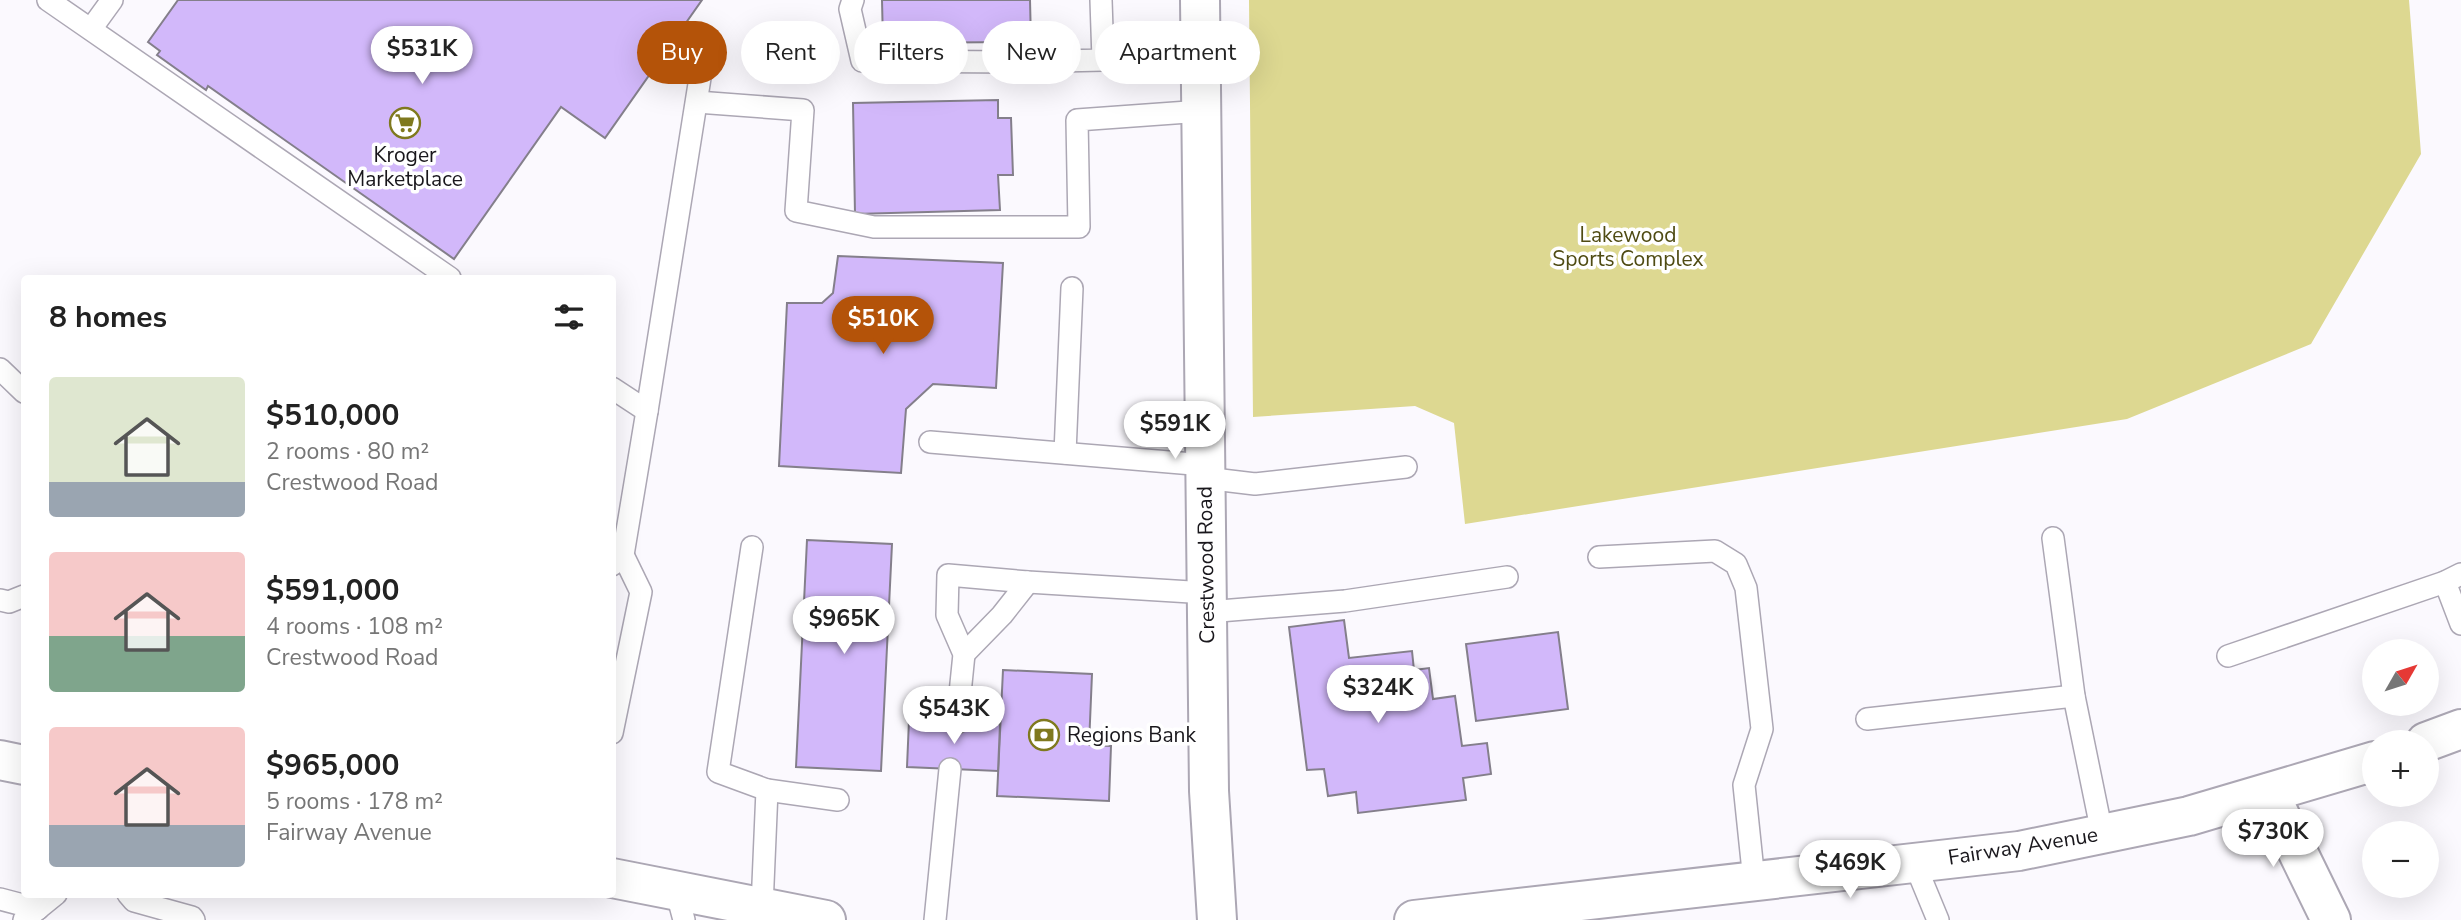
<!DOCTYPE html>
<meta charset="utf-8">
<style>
:root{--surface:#fff;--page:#f6f6f6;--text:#222;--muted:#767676;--accent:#b45309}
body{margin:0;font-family:"Nunito Sans",sans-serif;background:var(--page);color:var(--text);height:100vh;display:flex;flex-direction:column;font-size:26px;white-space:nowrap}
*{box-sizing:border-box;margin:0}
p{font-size:23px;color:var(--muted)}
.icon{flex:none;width:38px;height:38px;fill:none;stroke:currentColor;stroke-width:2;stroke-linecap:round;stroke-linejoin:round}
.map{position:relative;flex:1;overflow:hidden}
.sheet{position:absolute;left:21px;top:275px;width:595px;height:623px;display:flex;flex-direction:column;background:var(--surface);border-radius:7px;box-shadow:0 7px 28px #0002}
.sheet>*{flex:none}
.guide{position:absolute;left:637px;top:21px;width:665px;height:63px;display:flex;gap:14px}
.needle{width:46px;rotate:51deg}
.tools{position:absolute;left:2362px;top:639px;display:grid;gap:14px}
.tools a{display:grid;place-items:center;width:77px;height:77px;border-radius:50%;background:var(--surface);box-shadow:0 7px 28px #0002;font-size:35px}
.price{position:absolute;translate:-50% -60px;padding:0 16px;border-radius:24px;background:#fff;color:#222;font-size:23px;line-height:46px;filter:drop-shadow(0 2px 4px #0008)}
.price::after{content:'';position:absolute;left:50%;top:42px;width:21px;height:16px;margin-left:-10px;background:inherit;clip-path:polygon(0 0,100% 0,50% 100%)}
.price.selected{background:var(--accent);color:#fff}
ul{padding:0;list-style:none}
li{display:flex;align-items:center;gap:21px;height:175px;padding:0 28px}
li span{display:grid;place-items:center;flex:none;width:196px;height:140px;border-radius:7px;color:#555}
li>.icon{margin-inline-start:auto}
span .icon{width:84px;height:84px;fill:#fffc;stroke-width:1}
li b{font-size:30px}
h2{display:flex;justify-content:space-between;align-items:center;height:84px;padding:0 28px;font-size:30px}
.pill{padding:0 24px;border-radius:32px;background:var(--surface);box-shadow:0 7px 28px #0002;font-size:24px;line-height:63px}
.pill.selected{background:var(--accent);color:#fff}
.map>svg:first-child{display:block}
.green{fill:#ddd891}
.building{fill:#d2b8fa;stroke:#847f8b;stroke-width:2}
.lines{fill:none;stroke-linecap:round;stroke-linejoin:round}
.service-casing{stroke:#aca7b4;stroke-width:24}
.minor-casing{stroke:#aca7b4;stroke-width:42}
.tertiary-casing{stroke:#aca7b4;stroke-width:42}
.service{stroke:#fff;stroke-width:21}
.minor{stroke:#fff;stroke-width:38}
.tertiary{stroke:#fff;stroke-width:38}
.labels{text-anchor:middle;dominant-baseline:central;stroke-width:7;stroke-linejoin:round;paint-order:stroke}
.poi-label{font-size:21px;fill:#19171c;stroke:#fff}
.park-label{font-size:21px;fill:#4f4b13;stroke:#fff}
.street-label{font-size:21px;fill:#19171c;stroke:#fff}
</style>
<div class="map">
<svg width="2461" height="920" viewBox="0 0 2461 920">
<rect width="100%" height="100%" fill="#fbf9fe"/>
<path class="green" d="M1249 0H2409L2421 154 2311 344 2127 419 1465 524 1454 423 1415 406 1253 417Z"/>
<g class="building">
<path d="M178 0H702L605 138 561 107 454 259 208 86 206 90 157 55 160 51 148 42Z"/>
<path d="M882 0H1030L1031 42 883 43Z"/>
<path d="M998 100V118H1011L1013 175H998L1000 210 855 214 853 103Z"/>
<path d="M838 256 1003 263 996 388 933 384 906 409 901 473 779 466 787 303H822L833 293Z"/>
<path d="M807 540 892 544 881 771 796 767Z"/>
<path d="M1344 620 1349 658 1412 651 1414 670 1429 668 1433 699 1455 696 1462 746 1487 743 1491 774 1463 778 1466 800 1358 813 1356 792 1328 796 1324 769 1307 770 1289 627Z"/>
<path d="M1558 632 1568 709 1476 721 1466 644Z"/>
<path d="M1003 670 1092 674 1089 745 1111 746 1109 801 997 796Z"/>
<path d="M909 720 1000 724 998 771 907 767Z"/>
</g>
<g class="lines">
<g class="service-casing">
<g id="service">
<path d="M48 0 450 278"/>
<path d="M853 0 850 9 862 61 1016 62 1103 60 1101 0"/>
<path d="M91 29 112 0"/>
<path d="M697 102 803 110 796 211 874 227H1079L1077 120 1202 111"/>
<path d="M0 369 24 392"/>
<path d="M612 388 647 411 623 555 612 554"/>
<path d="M647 411 703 59"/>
<path d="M930 442 1205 465"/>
<path d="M1065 453 1072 288"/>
<path d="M1205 478 1255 484 1406 467"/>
<path d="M2053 538 2074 696 2102 833"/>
<path d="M752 547 718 772 767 790 762 907"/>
<path d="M1599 557 1715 551 1736 564 1746 588 1762 729 1744 785 1754 881"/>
<path d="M612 565 623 555 641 592 612 733"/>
<path d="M2445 582 2461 624"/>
<path d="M0 600 9 602 24 596"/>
<path d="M1207 612 1345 601 1507 577"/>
<path d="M964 654 1002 615 1028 582"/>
<path d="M2228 656 2445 582 2461 574"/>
<path d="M1867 719 2074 696"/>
<path d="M957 723 964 654 947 615 948 575 1028 582 1207 593"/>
<path d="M767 790 838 800"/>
<path d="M1914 862 1938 920"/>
<path d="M676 890 684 920"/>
<path d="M128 894 134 901 192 917 194 920"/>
<path d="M0 899 38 909"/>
<path d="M24 920 56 894"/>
<path d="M935 920 950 769"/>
</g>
</g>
<g class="minor-casing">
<g id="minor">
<path d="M1200 0 1209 791 1217 920"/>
<path d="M2269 793 2331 920"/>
</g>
</g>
<g class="tertiary-casing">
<g id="tertiary">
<path d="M2426 742 2461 729"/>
<path d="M0 760 24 765"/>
<path d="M612 878 826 920"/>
<path d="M1414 920 2019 851 2189 816 2375 761"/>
</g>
</g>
<use href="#service" class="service"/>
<use href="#minor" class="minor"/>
<use href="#tertiary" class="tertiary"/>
</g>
<defs>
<g id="supermarket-ring" transform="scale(1.575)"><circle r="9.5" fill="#fff" stroke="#7f791e" stroke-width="1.5"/><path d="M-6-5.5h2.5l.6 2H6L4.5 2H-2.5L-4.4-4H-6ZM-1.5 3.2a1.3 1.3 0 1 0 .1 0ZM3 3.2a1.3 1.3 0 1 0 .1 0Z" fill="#7f791e"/></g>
<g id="bank-ring" transform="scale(1.575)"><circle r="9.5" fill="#fff" stroke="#7f791e" stroke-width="1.5"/><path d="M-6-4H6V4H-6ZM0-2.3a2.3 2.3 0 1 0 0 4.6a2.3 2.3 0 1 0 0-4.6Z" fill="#7f791e"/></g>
</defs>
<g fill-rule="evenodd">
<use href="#supermarket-ring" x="405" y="123"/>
<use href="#bank-ring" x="1044" y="735"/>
</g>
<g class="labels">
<g class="poi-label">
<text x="405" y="155">Kroger<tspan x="405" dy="24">Marketplace</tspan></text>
<text x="1067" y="735" text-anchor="start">Regions Bank</text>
</g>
<g class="park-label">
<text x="1628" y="235">Lakewood<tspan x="1628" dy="24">Sports Complex</tspan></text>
</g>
<g class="street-label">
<text transform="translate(1206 565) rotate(-91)">Crestwood Road</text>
<text transform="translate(2023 846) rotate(-9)">Fairway Avenue</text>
</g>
</g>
</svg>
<div class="tools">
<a><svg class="needle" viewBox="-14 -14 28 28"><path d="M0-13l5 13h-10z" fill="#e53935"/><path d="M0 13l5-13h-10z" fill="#767676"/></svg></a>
<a>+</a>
<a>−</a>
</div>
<b class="price" style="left:422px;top:86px">$531K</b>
<b class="price selected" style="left:883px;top:356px">$510K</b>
<b class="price" style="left:1175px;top:461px">$591K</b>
<b class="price" style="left:844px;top:656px">$965K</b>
<b class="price" style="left:1378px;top:725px">$324K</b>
<b class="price" style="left:954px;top:746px">$543K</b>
<b class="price" style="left:2273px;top:869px">$730K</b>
<b class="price" style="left:1850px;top:900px">$469K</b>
<div class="guide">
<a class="pill selected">Buy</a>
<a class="pill">Rent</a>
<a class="pill">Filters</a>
<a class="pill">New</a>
<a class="pill">Apartment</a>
</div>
<section class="sheet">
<h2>8 homes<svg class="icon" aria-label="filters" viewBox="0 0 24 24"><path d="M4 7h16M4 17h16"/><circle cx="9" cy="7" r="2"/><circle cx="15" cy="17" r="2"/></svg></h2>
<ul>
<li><span style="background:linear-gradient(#dfe7d0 75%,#9aa5b1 0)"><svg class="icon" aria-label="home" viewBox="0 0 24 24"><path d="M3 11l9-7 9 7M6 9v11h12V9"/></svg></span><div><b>$510,000</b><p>2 rooms · 80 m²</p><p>Crestwood Road</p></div></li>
<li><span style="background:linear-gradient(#f6c9c9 60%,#7fa58c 0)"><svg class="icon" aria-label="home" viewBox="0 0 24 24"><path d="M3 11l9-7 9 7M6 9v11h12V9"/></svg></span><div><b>$591,000</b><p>4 rooms · 108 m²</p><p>Crestwood Road</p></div></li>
<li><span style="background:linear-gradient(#f6c9c9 70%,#9aa5b1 0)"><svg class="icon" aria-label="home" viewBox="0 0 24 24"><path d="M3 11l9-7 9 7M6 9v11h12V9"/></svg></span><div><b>$965,000</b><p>5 rooms · 178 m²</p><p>Fairway Avenue</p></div></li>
</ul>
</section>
</div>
